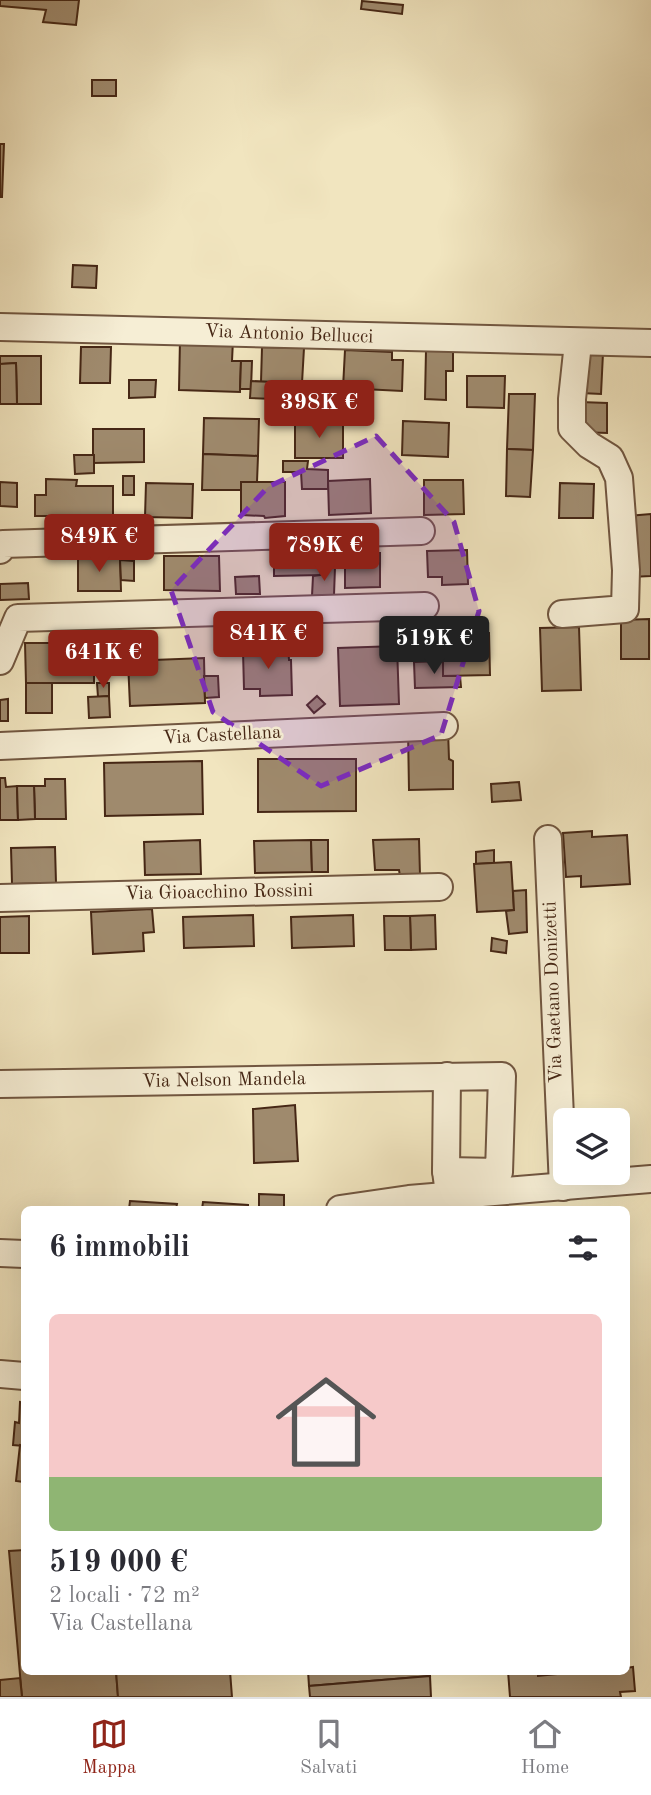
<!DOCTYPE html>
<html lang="it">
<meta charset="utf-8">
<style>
:root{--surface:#fff;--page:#f2f2f3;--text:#2b2b33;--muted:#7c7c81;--line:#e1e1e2;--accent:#8f2418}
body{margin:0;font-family:"Old Standard TT",serif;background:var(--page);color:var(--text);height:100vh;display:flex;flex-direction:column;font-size:26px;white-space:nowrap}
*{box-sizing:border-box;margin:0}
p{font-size:23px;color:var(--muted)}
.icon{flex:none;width:38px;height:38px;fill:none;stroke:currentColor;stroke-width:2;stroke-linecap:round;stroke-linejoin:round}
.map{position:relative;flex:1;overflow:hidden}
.drawer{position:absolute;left:21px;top:1206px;width:609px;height:469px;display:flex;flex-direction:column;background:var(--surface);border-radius:10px;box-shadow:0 7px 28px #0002}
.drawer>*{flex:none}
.controls{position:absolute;left:553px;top:1108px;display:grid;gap:14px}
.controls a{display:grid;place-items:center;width:77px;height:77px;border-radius:10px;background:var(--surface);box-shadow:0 7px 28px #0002;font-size:35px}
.price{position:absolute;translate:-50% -60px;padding:0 16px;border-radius:7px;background:var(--accent);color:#fff;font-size:23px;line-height:46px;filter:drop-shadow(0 2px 4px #0008)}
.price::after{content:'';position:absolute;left:50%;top:42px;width:21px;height:16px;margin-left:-10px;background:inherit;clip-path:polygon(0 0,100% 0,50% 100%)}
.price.active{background:#222;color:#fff}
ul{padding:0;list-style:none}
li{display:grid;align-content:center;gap:14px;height:371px;padding:0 28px}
li span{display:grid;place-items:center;height:217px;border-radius:10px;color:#555}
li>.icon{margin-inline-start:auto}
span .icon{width:126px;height:126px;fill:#fffc;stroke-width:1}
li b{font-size:30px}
h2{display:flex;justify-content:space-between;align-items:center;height:84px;padding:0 28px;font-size:30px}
.tabs{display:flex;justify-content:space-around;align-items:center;height:98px;border-top:2px solid var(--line);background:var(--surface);font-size:19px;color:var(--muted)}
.tabs a{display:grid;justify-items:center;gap:4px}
.tabs .active{color:var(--accent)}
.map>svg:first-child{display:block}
.building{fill:#9f8a6d;stroke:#462715;stroke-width:2}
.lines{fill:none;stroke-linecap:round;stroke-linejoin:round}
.minor-casing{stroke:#715640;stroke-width:30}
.minor{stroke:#f6eed5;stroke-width:26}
.marked{fill:#7b2cbf;fill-opacity:0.2;stroke:#7b2cbf;stroke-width:5;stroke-dasharray:14 9;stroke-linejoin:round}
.labels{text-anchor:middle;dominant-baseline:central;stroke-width:5;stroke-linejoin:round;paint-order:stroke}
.street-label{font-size:19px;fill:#462715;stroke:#f6eed5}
</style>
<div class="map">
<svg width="651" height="1697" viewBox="0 0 651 1697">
<rect width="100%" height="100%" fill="#f1e5bf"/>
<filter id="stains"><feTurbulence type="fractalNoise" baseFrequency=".00286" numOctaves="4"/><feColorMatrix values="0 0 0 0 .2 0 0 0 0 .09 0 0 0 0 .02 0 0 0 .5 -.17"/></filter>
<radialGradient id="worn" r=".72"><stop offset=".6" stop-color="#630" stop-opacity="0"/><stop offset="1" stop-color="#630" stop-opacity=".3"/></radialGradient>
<g class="building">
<path d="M0 0H79L76 25 43 22 46 10 0 6Z"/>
<path d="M362 1 403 5 402 14 361 9Z"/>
<rect x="92" y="80" width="24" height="16"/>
<path d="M0 144H4L2 197H0Z"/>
<path d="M73 265 97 266 96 288 72 287Z"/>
<path d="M180 339 233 340 232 361H241L240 392 179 390Z"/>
<path d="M81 347H111L110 383H80Z"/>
<path d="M262 347 304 348 302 383 261 382Z"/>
<path d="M345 350 392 352V360H403L402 391 343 388Z"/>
<path d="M426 350 453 351V371H446V400L425 399Z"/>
<path d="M583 352 603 353 601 394 581 393Z"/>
<path d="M0 356H41V404H17L16 363 0 364Z"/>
<path d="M241 361H252L251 389H240Z"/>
<path d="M16 363 17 404H0V364Z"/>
<path d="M467 376H505L504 408 467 407Z"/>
<path d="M129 380H156L155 397 129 398Z"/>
<path d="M251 381 275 382V399L250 398Z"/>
<path d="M509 394H535L533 450 507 449Z"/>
<path d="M580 402 607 403V433L579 432Z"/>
<path d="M204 418 259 419 258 456 203 454Z"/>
<rect x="295" y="421" width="48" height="37"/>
<path d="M403 421 449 423 448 457 402 455Z"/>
<path d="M93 429H144V462L93 463Z"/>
<path d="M507 449 533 450 530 497 506 496Z"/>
<path d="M203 454 258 456 257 482H241V490H202Z"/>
<path d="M74 455H94V473L75 474Z"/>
<path d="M283 461H308L307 469 328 470V489H302L301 472H283Z"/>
<rect x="123" y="476" width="11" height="19"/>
<path d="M46 479 77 480 76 486H113V517H78V525L53 524 54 516H35V495H46Z"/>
<path d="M370 479 371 513 329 515 328 481Z"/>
<path d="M424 480H463L464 514 424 515Z"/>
<path d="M0 482 17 483V507L0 506Z"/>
<path d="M241 482H285V516L265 518 264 516 241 515Z"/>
<path d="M146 483 193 484 192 518 145 517Z"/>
<path d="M560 483 594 484 593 518H559Z"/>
<path d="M651 514V576L631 577 628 516Z"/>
<path d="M467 550 468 584 442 585V577H428L427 551Z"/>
<path d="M359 553H380V587L345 588V562H359Z"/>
<path d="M78 556H120L121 591H78Z"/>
<path d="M164 556H219L220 591 164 590Z"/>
<path d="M320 557 321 575 274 576V558Z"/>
<path d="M120 560 134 561V581L121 580Z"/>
<path d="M335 567 334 595 312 596 313 576 321 575 320 568Z"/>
<path d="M259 576 260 594H236L235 577Z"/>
<path d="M28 583 29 599 0 600V584Z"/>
<path d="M649 619V659H621V620Z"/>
<path d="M579 627 581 690 542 691 540 628Z"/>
<path d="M489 633 490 675 443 676 442 634Z"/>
<path d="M25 643H94V683H26Z"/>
<path d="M288 645 289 660H291L292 695 260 696V689H244L243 651 259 650 258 646Z"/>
<path d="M397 646 399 704 340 706 338 648Z"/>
<path d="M204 658 205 703 130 706 128 661Z"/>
<path d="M443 661V676H460L461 687 415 688 414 662Z"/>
<path d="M204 676H218L219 697 205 698Z"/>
<rect x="26" y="683" width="26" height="30"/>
<path d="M97 683H109V696L98 697Z"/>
<path d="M109 696 110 717 89 718 88 697Z"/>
<path d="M317 696 325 704 314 713 307 705Z"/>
<path d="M8 699V721H0V700Z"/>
<path d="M408 730H448L449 759 453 761V789L409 790Z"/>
<path d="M258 759H356V811L258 812Z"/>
<path d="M202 761 203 814 105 816 104 763Z"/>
<path d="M0 778H5L6 787 17 786 18 820H0Z"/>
<path d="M45 779H65L66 819H35L34 786H45Z"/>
<path d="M519 782 521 800 492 802 491 784Z"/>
<path d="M17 786H34L35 819 18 820Z"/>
<path d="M592 831V837L627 835 630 884 581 887V876L566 877 563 833Z"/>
<path d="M419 839 420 875 400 876 399 870H375L373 840Z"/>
<path d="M200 840 201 874 145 875 144 842Z"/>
<path d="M311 840 312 872 255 873 254 841Z"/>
<path d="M311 840H328V872H312Z"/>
<path d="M55 847 56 883 12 884 11 848Z"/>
<path d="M494 850V863L476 864V852Z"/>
<path d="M511 862 514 910 477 912 474 864Z"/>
<path d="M526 890 527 932 509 934 506 911 514 910 513 891Z"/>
<path d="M152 909 154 932 143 933 144 951 93 954 91 912Z"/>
<path d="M253 915 254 946 184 948 183 917Z"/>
<path d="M353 915 354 946 292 948 291 917Z"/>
<path d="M435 915 436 949 411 950 410 916Z"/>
<path d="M29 916V953H0V917Z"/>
<path d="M384 916H410L411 950H385Z"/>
<path d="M492 938 507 941 506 953 491 951Z"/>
<path d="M295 1105 298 1161 254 1163 253 1109Z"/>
<path d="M259 1194 284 1195V1209H259Z"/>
<path d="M130 1201 177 1204 176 1209H129Z"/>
<path d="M203 1202 248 1205V1209H202Z"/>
<path d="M20 1402 24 1403V1446L13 1445 15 1422 19 1423Z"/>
<path d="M20 1445 24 1446V1482L16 1481Z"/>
<path d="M24 1550V1671H116L118 1697H22L9 1551Z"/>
<path d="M633 1667 635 1691 620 1692 621 1697H510L508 1671H538V1676L588 1671H626V1668Z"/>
<path d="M116 1671H230L232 1697H118Z"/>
<path d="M308 1671H429L430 1676 309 1686Z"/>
<path d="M430 1676 431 1697H310L309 1686Z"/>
<path d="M20 1678 22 1697H0V1680Z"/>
</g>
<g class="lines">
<g class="minor-casing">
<g id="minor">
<path d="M0 327 651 343"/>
<path d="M0 550 3 544 421 531"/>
<path d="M562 614 625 609 626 570 619 478 610 458 589 445 572 428V399L578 343"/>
<path d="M0 661 18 618 425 606"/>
<path d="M0 746 444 726"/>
<path d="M548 839 563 1187"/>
<path d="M0 898 439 887"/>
<path d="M447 1076 446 1171 448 1186"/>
<path d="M0 1084 502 1076 499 1172 446 1171"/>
<path d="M340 1209 409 1199 651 1179"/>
<path d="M0 1253 24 1254"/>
<path d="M0 1374 24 1376"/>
</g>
</g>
<use href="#minor" class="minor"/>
</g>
<path class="marked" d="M376 436 454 522 479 611 441 735 321 786 213 712 171 590 268 487Z"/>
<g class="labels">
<g class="street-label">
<text transform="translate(289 335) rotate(2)">Via Antonio Bellucci</text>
<text transform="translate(222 736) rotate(-3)">Via Castellana</text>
<text transform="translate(219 893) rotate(-1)">Via Gioacchino Rossini</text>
<text transform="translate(554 992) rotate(-92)">Via Gaetano Donizetti</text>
<text transform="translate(224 1081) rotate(-1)">Via Nelson Mandela</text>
</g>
</g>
<rect width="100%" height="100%" filter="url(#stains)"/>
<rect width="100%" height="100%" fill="url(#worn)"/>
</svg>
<div class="controls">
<a><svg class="icon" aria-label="layers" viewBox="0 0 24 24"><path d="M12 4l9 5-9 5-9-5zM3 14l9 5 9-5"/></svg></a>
</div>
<b class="price" style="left:319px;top:440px">398K €</b>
<b class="price" style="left:99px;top:574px">849K €</b>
<b class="price" style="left:324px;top:583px">789K €</b>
<b class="price" style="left:268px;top:671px">841K €</b>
<b class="price active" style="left:434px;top:676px">519K €</b>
<b class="price" style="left:103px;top:690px">641K €</b>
<section class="drawer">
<h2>6 immobili<svg class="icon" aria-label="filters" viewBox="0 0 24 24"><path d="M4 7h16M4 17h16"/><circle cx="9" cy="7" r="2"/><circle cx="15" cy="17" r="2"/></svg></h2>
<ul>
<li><span style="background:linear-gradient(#f6c9c9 75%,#8fb573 0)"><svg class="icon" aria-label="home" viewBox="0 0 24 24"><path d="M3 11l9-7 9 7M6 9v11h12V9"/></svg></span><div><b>519 000 €</b><p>2 locali · 72 m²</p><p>Via Castellana</p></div></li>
</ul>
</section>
</div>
<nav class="tabs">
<a class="active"><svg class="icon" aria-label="map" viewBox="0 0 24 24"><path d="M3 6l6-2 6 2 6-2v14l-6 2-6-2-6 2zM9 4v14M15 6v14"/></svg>Mappa</a>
<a><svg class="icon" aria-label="saved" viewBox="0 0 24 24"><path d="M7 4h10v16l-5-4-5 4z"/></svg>Salvati</a>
<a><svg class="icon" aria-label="home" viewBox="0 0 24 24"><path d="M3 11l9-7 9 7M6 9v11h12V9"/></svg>Home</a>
</nav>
